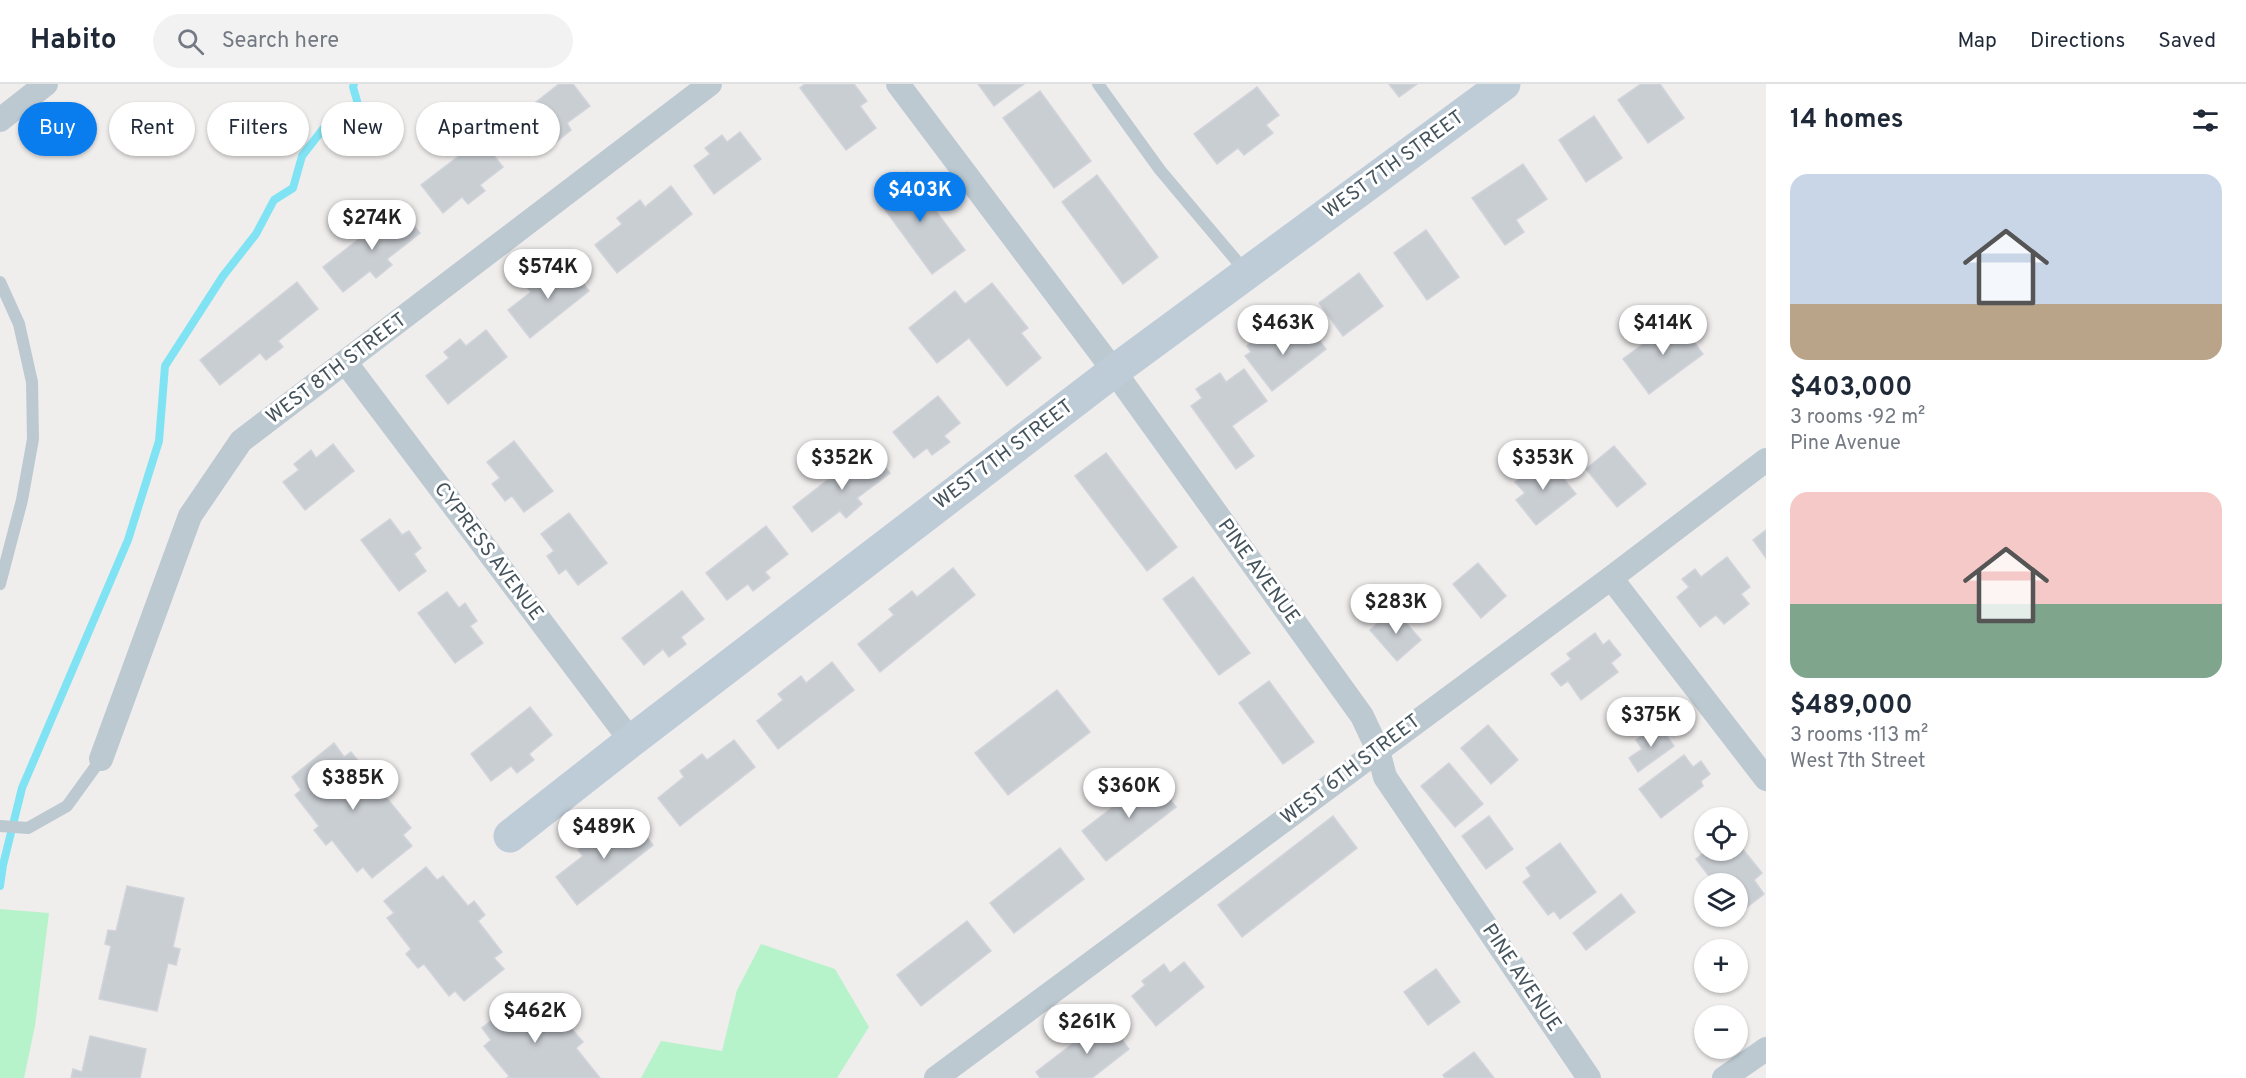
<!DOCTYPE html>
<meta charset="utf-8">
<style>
:root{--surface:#fff;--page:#f2f2f3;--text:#1f2937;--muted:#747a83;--line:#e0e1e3;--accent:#097dee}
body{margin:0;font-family:Overpass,sans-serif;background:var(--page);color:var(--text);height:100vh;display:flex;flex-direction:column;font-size:22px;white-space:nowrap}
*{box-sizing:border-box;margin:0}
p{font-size:20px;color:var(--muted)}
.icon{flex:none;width:33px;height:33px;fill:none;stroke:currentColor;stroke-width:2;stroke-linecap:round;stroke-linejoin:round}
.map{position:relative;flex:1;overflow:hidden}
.drawer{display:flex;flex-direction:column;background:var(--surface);width:480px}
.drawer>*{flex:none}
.top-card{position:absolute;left:18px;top:18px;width:570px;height:54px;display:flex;gap:12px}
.fabs{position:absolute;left:1694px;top:723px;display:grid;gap:12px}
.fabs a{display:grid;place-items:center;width:54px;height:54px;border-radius:50%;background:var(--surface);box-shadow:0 2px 4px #0004;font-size:30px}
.price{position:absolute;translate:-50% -51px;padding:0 14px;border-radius:21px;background:#fff;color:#222;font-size:20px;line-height:39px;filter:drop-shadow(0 2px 3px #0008)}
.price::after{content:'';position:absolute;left:50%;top:36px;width:18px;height:14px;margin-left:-9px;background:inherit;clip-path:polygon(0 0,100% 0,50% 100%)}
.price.current{background:var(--accent);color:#fff}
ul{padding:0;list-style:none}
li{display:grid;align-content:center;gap:12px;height:318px;padding:0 24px}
li span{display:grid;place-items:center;height:186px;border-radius:18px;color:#555}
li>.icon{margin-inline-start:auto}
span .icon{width:108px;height:108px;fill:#fffc;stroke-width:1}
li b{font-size:26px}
h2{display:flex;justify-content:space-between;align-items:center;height:72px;padding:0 24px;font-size:26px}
.chip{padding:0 21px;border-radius:27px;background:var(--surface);box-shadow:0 2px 4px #0004;font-size:21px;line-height:54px}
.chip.current{background:var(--accent);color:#fff}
header{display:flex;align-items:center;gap:36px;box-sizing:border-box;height:84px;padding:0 30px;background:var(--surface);border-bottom:2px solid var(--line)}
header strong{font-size:28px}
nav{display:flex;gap:33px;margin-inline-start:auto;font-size:21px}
.search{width:420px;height:54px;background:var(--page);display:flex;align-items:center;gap:15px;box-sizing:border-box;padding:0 21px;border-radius:33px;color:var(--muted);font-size:22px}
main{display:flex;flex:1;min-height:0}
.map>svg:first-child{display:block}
.green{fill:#b7f3ca}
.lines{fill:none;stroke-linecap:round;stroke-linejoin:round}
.stream{stroke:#80e3f3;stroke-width:8}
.building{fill:#c9ced3;stroke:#d1d4da;stroke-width:1.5}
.lane{stroke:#bcc9d1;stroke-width:12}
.street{stroke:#bcc9d1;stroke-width:24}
.secondary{stroke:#beccd8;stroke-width:33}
.labels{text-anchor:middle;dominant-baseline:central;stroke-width:6;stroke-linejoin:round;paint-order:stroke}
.street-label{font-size:20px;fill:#44535c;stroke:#fff}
</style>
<header>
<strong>Habito</strong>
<div class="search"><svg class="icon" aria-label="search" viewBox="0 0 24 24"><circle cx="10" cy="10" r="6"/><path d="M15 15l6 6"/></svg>Search here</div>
<nav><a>Map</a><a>Directions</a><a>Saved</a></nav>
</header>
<main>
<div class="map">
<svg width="1766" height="994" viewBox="0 0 1766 994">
<rect width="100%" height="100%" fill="#f0eded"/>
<g class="green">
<path d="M0 825 49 829 35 942 24 994H0Z"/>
<path d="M761 860 835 885 869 943 837 994H641L661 957 722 967 737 906Z"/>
</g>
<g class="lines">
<path class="stream" d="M0 802 3 781 22 704 128 456 159 357 165 282 223 192 256 150 274 116 293 104 302 72 323 45 352 40 362 34 353 3 354 0"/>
</g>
<g class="building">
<path d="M559 0H573L590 22 567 39 571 46 555 59 549 52 529 67 508 40Z"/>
<path d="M805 0H854L867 17 860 22 876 44 846 66 800 4Z"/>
<path d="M978 0H1024L994 22Z"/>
<path d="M1389 0H1417L1399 13Z"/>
<path d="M1641 0H1660L1684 34 1648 59 1618 16Z"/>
<path d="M1257 3 1279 31 1266 41 1273 49 1244 71 1238 64 1217 80 1194 50Z"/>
<path d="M1040 7 1091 77 1054 104 1003 34Z"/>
<path d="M1594 32 1622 74 1586 98 1559 56Z"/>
<path d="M740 48 761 75 714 110 694 82 710 70 705 64 722 51 727 58Z"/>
<path d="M481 55 503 83 480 101 485 107 468 120 462 113 443 129 421 101Z"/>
<path d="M1523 80 1547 115 1516 136 1524 148 1505 161 1472 114Z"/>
<path d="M907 88 965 166 932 190 875 112Z"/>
<path d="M1097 91 1158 173 1123 200 1062 118Z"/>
<path d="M671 102 692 130 617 189 595 161 622 140 617 134 640 116 645 123Z"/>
<path d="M400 123 420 149 387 175 392 181 376 194 370 187 343 208 323 183Z"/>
<path d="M1426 146 1459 193 1427 216 1394 169Z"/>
<path d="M568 180 589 207 530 254 508 226 531 208 526 202 543 189 548 196Z"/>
<path d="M1359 189 1383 222 1343 252 1319 219Z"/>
<path d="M297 198 318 225 278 257 283 263 266 276 260 269 220 301 200 276Z"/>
<path d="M992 199 1028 244 1021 249 1041 274 1007 302 969 254 937 279 909 244 955 207 965 220Z"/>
<path d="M1677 235 1703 270 1649 310 1623 275Z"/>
<path d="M1310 245 1326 265 1272 307 1245 272 1251 268 1247 262 1266 247 1272 256 1286 246 1294 257Z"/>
<path d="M486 246 507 273 448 320 426 292 449 274 444 268 460 255 466 262Z"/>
<path d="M1244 285 1267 317 1232 342 1254 372 1236 385 1191 322 1202 314 1196 305 1220 289 1226 298Z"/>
<path d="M938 312 960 339 944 352 950 358 932 371 927 364 914 374 893 348Z"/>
<path d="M514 357 553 407 524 428 512 412 505 417 492 400 500 394 487 378Z"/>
<path d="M333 360 354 387 305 426 283 398 299 386 294 380 311 366 316 374Z"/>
<path d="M1614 362 1646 400 1617 423 1586 385Z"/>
<path d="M870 363 890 389 857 414 862 420 846 434 840 427 812 448 793 423Z"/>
<path d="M1106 369 1177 463 1147 487 1075 392Z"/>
<path d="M1546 373 1576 410 1536 441 1516 416 1525 409 1515 398Z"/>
<path d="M569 429 607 479 578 501 566 485 559 490 547 472 554 467 541 450Z"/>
<path d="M390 435 402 451 409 447 421 464 414 470 426 487 399 507 361 456Z"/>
<path d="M766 442 788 470 765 488 770 494 753 507 748 500 727 516 706 489Z"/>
<path d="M1766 446V474L1753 456Z"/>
<path d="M1727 473 1750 503 1741 510 1749 520 1724 540 1716 531 1700 543 1677 513 1689 503 1682 495 1695 485 1701 493Z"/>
<path d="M1478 479 1506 512 1481 534 1453 500Z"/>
<path d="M953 484 975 511 880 588 858 560 894 531 889 525 912 507 917 513Z"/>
<path d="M1193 493 1250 569 1219 591 1163 515Z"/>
<path d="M682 507 704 535 681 553 686 560 669 573 663 565 644 581 622 554Z"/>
<path d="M447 508 459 524 465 519 477 537 470 542 483 559 455 579 418 529Z"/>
<path d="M1394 525 1421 556 1397 577 1370 546Z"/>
<path d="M1595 549 1603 561 1609 556 1621 571 1611 579 1618 588 1581 616 1568 597 1561 602 1551 590 1571 575 1567 570Z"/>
<path d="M832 578 854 606 778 665 757 637 783 616 778 610 801 592 806 599Z"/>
<path d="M1269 597 1314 658 1283 680 1239 619Z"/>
<path d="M1057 606 1090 648 1008 711 975 669Z"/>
<path d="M530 623 552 651 529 670 534 676 517 689 511 682 491 697 471 670Z"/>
<path d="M1658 640 1674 662 1638 688 1629 674 1642 665 1636 656Z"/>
<path d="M1488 641 1518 676 1491 700 1461 664Z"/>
<path d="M734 656 755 683 680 742 658 714 684 693 680 687 702 670 707 676Z"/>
<path d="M334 659 344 673 351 668 375 698 382 693 393 708 386 713 411 744 403 751 412 762 372 794 363 783 357 788 332 756 326 761 314 746 319 742 295 711 301 706 292 693Z"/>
<path d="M1684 671 1693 683 1701 677 1710 690 1701 697 1703 702 1661 734 1639 705Z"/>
<path d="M1449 679 1483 720 1455 743 1421 702Z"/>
<path d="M1152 693 1176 723 1106 777 1082 747Z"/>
<path d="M1333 732 1357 764 1242 853 1218 821Z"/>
<path d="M1489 732 1513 765 1486 785 1462 752Z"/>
<path d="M632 734 653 761 577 821 556 793 583 772 578 766 601 748 606 755Z"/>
<path d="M1737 758 1762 789 1754 796 1764 810 1738 830 1737 800H1715L1696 775 1707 766H1737Z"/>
<path d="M1560 759 1596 808 1560 835 1554 827 1548 831 1523 798 1531 792 1526 784Z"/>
<path d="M1060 764 1084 795 1014 849 990 819Z"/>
<path d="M426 783 437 796 443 792 468 822 474 817 485 831 478 837 502 868 494 874 504 885 464 917 455 907 449 912 424 880 418 884 406 870 411 865 387 834 394 829 384 817Z"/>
<path d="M127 802 184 814 173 863 180 865 176 881 168 879 157 927 99 915 111 862 105 860 108 846 116 847Z"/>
<path d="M1621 810 1635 828 1586 866 1573 849Z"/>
<path d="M967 837 991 867 921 922 897 891Z"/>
<path d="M1184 878 1204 903 1156 942 1132 912 1145 901 1142 897 1164 880 1170 889Z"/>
<path d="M1436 885 1460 918 1428 941 1404 908Z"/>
<path d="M524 910 534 923 541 919 565 949 571 944 583 958 576 964 600 994H507L509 992 484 962 491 956 482 944Z"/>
<path d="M1106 934 1129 965 1092 994H1040L1036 988Z"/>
<path d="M90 952 146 965 140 994H71L73 985 82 988Z"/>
<path d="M1474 968 1494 994H1445L1443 991Z"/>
</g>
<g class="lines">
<g class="lane">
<path d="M1098 0 1160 86 1246 188"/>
<path d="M0 198 19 240 32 298 33 355 22 416 0 500"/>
<path d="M0 742 28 744 67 722 101 675"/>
</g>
<g class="street">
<path d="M898 0 1114 287 1362 632 1378 666 1385 693 1589 994"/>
<path d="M0 36 46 0"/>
<path d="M346 279 631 657"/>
<path d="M1611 494 1766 695"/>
<path d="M101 675 190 432 241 357 710 0"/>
<path d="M936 994 1611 494 1766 376"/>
<path d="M1724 994 1766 965"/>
</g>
<path class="secondary" d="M510 752 631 657 1114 287 1504 0"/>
</g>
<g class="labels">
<g class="street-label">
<text transform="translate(1394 81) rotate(-36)">WEST 7TH STREET</text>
<text transform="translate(337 285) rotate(-37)">WEST 8TH STREET</text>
<text transform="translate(1004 371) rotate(-37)">WEST 7TH STREET</text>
<text transform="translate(488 468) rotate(53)">CYPRESS AVENUE</text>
<text transform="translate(1258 488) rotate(54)">PINE AVENUE</text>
<text transform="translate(1351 686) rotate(-37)">WEST 6TH STREET</text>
<text transform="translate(1521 894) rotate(56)">PINE AVENUE</text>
</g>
</g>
</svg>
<div class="fabs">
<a><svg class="icon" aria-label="locate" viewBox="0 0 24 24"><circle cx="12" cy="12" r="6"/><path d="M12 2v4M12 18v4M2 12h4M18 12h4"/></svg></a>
<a><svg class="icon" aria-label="layers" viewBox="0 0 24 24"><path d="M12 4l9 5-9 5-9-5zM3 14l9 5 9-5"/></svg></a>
<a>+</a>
<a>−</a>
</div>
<b class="price current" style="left:920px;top:139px">$403K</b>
<b class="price" style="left:372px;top:167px">$274K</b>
<b class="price" style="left:548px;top:216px">$574K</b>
<b class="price" style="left:1283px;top:272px">$463K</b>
<b class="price" style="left:1663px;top:272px">$414K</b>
<b class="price" style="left:842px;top:407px">$352K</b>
<b class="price" style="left:1543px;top:407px">$353K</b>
<b class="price" style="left:1396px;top:551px">$283K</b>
<b class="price" style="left:1651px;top:664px">$375K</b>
<b class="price" style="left:353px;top:727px">$385K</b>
<b class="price" style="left:1129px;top:735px">$360K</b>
<b class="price" style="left:604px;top:776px">$489K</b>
<b class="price" style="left:535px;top:960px">$462K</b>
<b class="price" style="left:1087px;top:971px">$261K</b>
<div class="top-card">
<a class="chip current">Buy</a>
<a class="chip">Rent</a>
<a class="chip">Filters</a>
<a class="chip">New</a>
<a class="chip">Apartment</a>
</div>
</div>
<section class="drawer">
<h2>14 homes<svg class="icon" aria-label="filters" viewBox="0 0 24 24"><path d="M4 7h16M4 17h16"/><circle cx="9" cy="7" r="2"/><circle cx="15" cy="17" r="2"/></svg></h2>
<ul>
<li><span style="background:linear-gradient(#c9d6e8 70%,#b9a48a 0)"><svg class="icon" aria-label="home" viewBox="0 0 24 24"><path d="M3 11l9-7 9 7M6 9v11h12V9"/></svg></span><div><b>$403,000</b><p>3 rooms · 92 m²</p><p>Pine Avenue</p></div></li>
<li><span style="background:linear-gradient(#f6c9c9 60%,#7fa58c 0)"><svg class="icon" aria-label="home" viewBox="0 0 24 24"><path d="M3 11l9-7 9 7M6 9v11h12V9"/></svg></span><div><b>$489,000</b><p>3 rooms · 113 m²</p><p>West 7th Street</p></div></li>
</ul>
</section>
</main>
